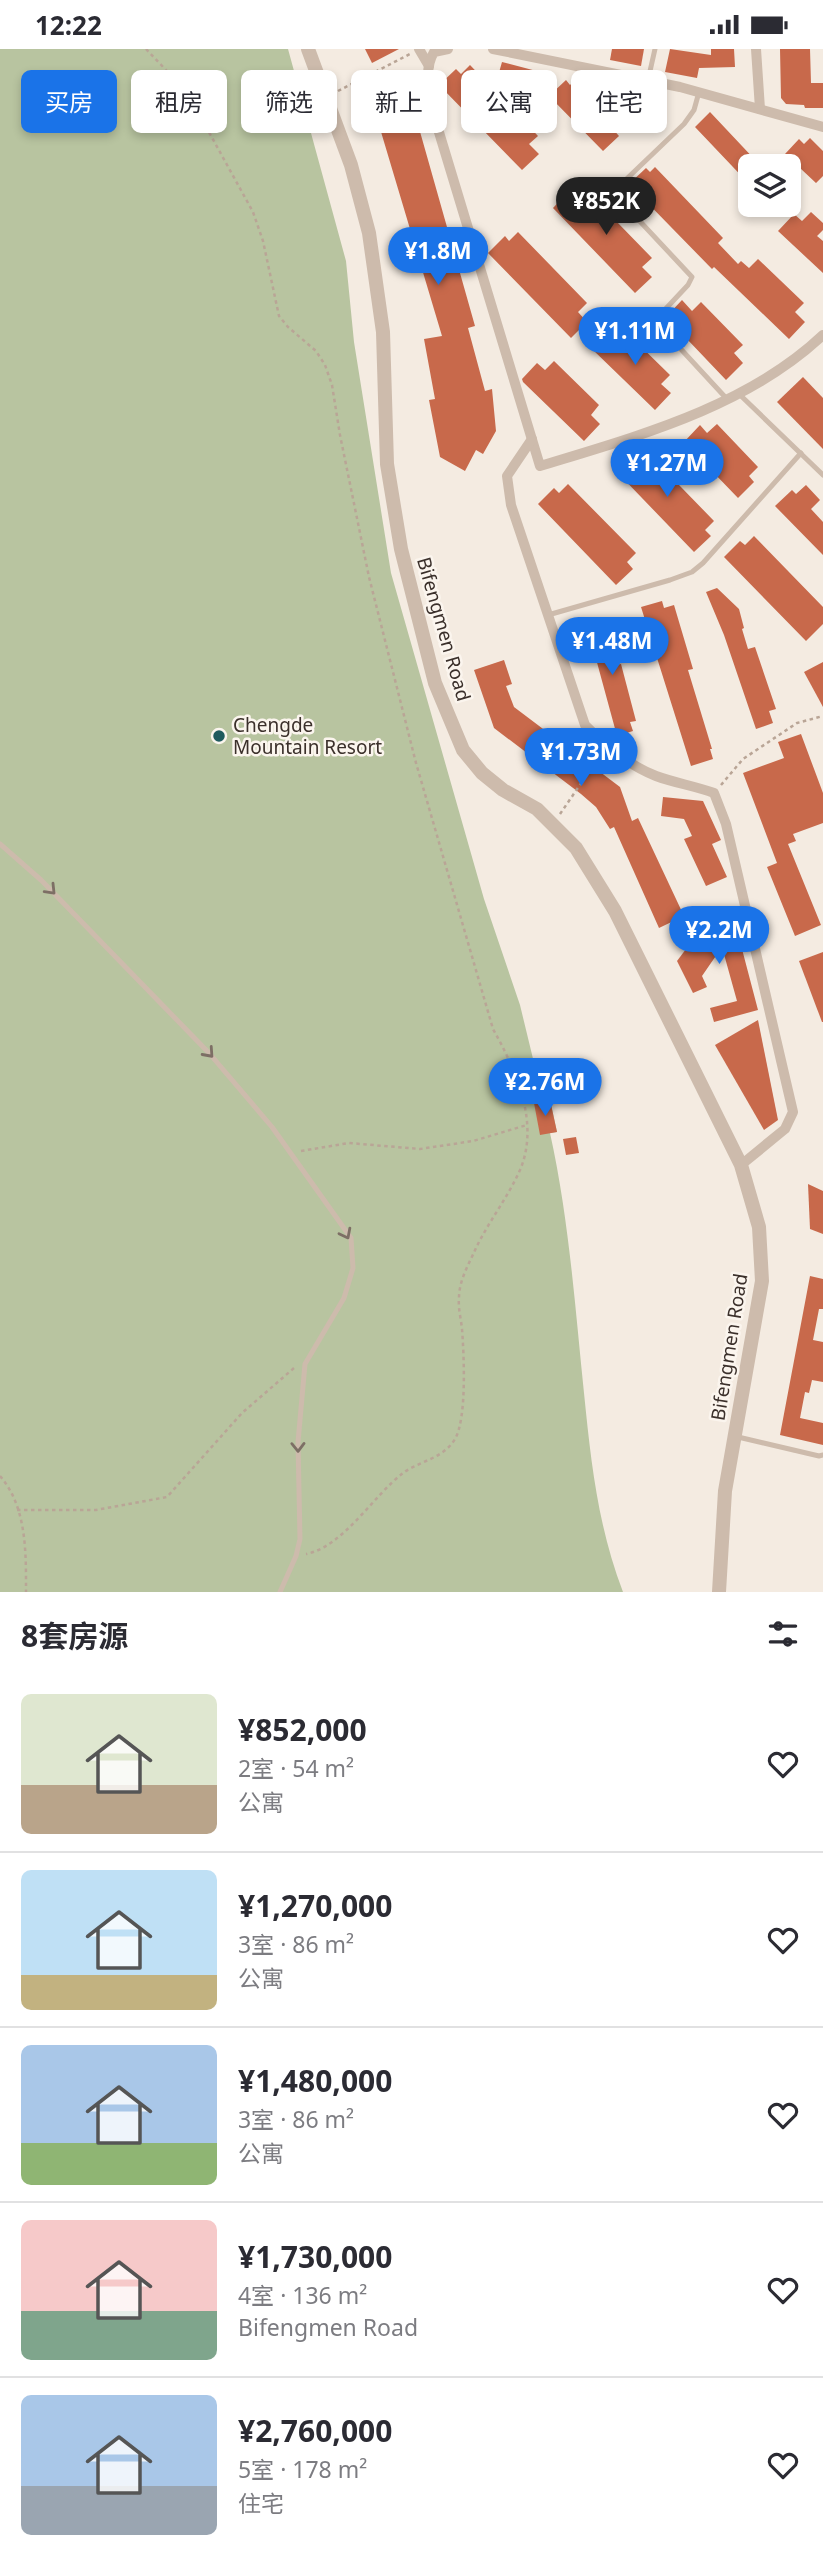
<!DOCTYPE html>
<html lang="zh">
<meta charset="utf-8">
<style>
:root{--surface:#fff;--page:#f2f2f3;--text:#2b2b33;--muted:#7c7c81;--line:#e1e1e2;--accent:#1a73e8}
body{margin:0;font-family:"Noto Sans","Noto Sans SC",sans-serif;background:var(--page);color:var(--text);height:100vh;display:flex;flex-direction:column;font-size:26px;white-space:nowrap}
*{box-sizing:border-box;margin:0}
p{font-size:23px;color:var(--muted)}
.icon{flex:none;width:38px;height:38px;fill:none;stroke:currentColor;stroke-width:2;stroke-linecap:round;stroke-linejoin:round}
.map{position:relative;height:1543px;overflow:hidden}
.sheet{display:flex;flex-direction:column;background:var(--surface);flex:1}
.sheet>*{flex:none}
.guide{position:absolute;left:21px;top:21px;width:782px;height:63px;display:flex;gap:14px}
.controls{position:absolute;left:738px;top:105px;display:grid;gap:14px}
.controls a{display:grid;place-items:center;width:63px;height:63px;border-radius:10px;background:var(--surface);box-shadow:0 4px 10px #0003;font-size:35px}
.price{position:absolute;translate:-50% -60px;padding:0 16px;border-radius:24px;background:var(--accent);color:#fff;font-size:23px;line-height:46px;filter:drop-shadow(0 2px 4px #0008)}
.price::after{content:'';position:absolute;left:50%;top:42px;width:21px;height:16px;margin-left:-10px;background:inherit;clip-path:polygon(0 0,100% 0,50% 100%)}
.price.active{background:#222;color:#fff}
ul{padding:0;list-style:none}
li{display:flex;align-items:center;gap:21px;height:175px;padding:0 21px}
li+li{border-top:2px solid var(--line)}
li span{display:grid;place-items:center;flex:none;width:196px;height:140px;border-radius:10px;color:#555}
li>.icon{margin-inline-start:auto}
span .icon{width:84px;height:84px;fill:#fffc;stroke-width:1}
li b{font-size:30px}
h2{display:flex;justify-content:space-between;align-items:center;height:84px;padding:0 21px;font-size:30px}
.chip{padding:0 24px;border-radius:10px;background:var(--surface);box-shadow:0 4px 10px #0003;font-size:24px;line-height:63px}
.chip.active{background:var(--accent);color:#fff}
.status{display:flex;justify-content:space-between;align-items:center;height:49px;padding:0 35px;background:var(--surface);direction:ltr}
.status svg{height:19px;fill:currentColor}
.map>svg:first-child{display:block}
.green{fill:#b8c4a0}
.building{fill:#c8694b}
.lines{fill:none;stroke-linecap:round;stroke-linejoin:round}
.path{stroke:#b9a596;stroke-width:2.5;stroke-dasharray:3.5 3.5;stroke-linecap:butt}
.service{stroke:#cdbbac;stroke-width:5}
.minor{stroke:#cdbbac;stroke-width:10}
.tertiary{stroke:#cdbbac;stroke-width:14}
.oneway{stroke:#7d6f65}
.poi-dot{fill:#1f5a5e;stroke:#fbf5ee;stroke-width:2.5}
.labels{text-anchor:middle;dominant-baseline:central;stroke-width:5;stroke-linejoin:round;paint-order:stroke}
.street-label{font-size:19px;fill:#3b302b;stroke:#fbf5ee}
.poi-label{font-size:19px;fill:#3b302b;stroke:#fbf5ee;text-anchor:start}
</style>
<div class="status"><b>12:22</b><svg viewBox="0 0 49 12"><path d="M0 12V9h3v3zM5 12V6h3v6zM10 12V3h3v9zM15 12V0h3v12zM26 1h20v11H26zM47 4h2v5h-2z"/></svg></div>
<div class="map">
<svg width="823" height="1543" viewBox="0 0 823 1543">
<rect width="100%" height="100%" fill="#f4ebe1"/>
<path class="green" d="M0 0H288L346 212 354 293 391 524 484 850 520 956 543 1051H550L557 1083 550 1084C569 1170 575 1257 584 1344 591 1413 598 1478 623 1543H0Z"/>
<g class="building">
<path d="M365 0H399L372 14Z"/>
<path d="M612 0H644L641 17 610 11Z"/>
<path d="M670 0 711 6V0H734L735 18 699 19 697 29 665 23Z"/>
<path d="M780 0H810L811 34H823V59H805L804 56 786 55 781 49Z"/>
<path d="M502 13 544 24 538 51 499 45 538 87 529 95 539 105 522 121 439 36 456 20 461 25 470 16 494 41Z"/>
<path d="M579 28 621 71 612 79 619 87 603 102 549 47 566 31 570 36Z"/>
<path d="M411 33 422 71 417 72 475 277 468 279 485 342 492 340 496 382 483 405 476 401 465 422 440 408 429 351 435 350 424 290 442 287 370 46Z"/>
<path d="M710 63 758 114 751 117V137L695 78Z"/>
<path d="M810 89 823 102V127L816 134 785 105 799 90 804 95Z"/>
<path d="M655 118 723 189 718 194 738 215 741 212 749 219 758 210 804 254 795 263 805 273 789 290 714 218 712 220 629 135 646 119 650 123Z"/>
<path d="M583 138 652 209 642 218 652 228 635 244 553 159 569 142 574 147Z"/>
<path d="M811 163 823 174V181L817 187 823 192V224L778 182 794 165 802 172Z"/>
<path d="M518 183 587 254 578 263 587 273 571 289 488 204 505 187 509 192Z"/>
<path d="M682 251 692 262 701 253 743 296 734 304 743 314 726 331 666 268Z"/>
<path d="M624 281 670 326 661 335 671 344 655 361 592 300 608 283 616 290Z"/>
<path d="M554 312 599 356 591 366 600 375 584 392 523 333 522 330 537 314 545 321Z"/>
<path d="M803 328 823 349V400L777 353Z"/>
<path d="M717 375 758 418 749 427 754 433 738 449 684 393 700 376 707 384Z"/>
<path d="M646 402 714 472 705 481 711 487 694 503 616 422 632 406 637 411Z"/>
<path d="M568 435 636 504 627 513 633 520 616 536 538 455 554 439 559 444Z"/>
<path d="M806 436 820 451 811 460 823 473V506L775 457 792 441 796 445Z"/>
<path d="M754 487 823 558V575L806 592 724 508 740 492 745 496Z"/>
<path d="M717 539 739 560 744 579 742 580 748 600 755 598 776 660 769 662 773 674 756 680 724 586 706 543Z"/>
<path d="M662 552 664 559 674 556 693 620 688 621 712 700H710L713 710 691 717 641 558Z"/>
<path d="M603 569 605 576 609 575 615 595 610 596 615 616 621 615 636 672 630 673 633 682 617 687 586 573Z"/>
<path d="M504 611 512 635 506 637 514 658 620 738 632 772 638 769 684 867 659 879 614 778 610 780 596 758 581 745 494 679 474 621Z"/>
<path d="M823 613V658L804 623Z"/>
<path d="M801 685 823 744V774L793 785 796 792 788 795 821 876 795 887 767 818 777 814 743 724 784 709 778 693Z"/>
<path d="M663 748 703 752 721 791 712 795 727 828 706 837 684 790 692 787 684 770 661 767Z"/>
<path d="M713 864 737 881 758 961 714 973 710 959 737 952 722 898 702 927 707 938 693 944 677 912Z"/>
<path d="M823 903V973H822L799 912Z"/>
<path d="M758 971 778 1071 764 1081 715 996Z"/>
<path d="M563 1026 566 1042 553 1045 550 1029Z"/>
<path d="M550 1051 557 1083 540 1086 534 1054Z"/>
<path d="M576 1088 579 1104 566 1106 563 1090Z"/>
<path d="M808 1135 823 1142V1185L810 1180Z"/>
<path d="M810 1227 823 1230V1260H819L813 1291 823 1293V1333L812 1331 809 1344 805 1343 800 1369 823 1374V1396L780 1386Z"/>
</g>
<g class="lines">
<g class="path">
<path d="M146 0 166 21 196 63 210 85 253 163 263 192 279 267 288 278 316 302 325 316 332 336 340 386 369 528 416 714 493 980C516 1021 540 1074 520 1121 508 1148 489 1172 476 1199 469 1215 459 1231 459 1249 458 1259 461 1270 462 1280 464 1306 467 1369 455 1390 443 1410 419 1412 403 1424 374 1446 343 1498 306 1505"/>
<path d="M338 42 410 5"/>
<path d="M721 736 743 710 797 674 823 667"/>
<path d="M560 765 595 714 607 712"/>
<path d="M301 1102 349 1094 420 1100 473 1092 527 1076"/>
<path d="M0 1427C27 1458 26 1504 26 1543"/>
<path d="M17 1461H96L167 1448 242 1364 294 1319"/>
</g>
<g class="service">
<path d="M648 31 655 0"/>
<path d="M699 43 694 61 684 75 616 140 620 151 692 228 688 236 658 268 666 284 726 349"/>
<path d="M738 344 823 426"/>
<path d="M548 566 670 531 692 523 703 514 801 404"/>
<path d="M0 795 41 831 209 1004 272 1078 351 1189 353 1219 344 1249 305 1315 298 1393 300 1490 296 1507 280 1543"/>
<path d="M738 1388 819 1407 823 1406"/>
</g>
<g class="minor">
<path d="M419 0 429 17"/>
<path d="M448 0 434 3C422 23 431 49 435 70L540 417C638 387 747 358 823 286"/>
<path d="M493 0 680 38 823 78"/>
<path d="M756 0 760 60"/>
<path d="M532 390 507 427 511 456 585 676C606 697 628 716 656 727 675 734 695 737 714 744L726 775 793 1063 785 1080 741 1116"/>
</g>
<path class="tertiary" d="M308 0 351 116 369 184 383 283 387 415 401 500 435 634 463 701 482 724 503 741 537 760 576 799 615 862 741 1116 759 1178 762 1232 725 1442 719 1543"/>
</g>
<defs><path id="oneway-chevron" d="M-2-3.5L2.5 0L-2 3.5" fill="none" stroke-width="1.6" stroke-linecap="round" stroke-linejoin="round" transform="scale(1.75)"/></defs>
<g class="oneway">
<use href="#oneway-chevron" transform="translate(51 841) rotate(46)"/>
<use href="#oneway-chevron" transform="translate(209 1004) rotate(48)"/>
<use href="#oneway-chevron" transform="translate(346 1185) rotate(63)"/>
<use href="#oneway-chevron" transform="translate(298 1398) rotate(89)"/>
</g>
<circle class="poi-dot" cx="219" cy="687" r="7"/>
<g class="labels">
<g class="street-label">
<text transform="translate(444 580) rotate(74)">Bifengmen Road</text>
<text transform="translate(729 1298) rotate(-81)">Bifengmen Road</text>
</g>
<g class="poi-label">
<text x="233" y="676">Chengde<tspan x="233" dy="22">Mountain Resort</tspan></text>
</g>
</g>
</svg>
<div class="controls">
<a><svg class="icon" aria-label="layers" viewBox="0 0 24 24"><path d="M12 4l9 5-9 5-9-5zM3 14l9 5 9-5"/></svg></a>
</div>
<b class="price active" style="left:606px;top:188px">¥852K</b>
<b class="price" style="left:438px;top:238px">¥1.8M</b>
<b class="price" style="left:635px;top:318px">¥1.11M</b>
<b class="price" style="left:667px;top:450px">¥1.27M</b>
<b class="price" style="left:612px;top:628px">¥1.48M</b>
<b class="price" style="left:581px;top:739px">¥1.73M</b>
<b class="price" style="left:719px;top:917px">¥2.2M</b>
<b class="price" style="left:545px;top:1069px">¥2.76M</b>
<div class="guide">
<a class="chip active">买房</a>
<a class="chip">租房</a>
<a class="chip">筛选</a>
<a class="chip">新上</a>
<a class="chip">公寓</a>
<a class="chip">住宅</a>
</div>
</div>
<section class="sheet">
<h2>8套房源<svg class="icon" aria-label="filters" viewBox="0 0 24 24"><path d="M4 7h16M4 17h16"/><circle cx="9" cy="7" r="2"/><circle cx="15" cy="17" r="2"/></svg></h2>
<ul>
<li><span style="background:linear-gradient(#dfe7d0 65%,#b9a48a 0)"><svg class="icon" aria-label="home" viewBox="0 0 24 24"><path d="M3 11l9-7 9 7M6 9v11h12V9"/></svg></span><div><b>¥852,000</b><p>2室 · 54 m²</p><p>公寓</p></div><svg class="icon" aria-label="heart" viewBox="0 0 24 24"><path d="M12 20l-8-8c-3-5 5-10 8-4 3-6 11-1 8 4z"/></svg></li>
<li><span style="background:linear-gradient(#bfe0f5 75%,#c2b280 0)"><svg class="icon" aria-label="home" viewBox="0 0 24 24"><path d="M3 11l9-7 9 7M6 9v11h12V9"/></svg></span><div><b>¥1,270,000</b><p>3室 · 86 m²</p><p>公寓</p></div><svg class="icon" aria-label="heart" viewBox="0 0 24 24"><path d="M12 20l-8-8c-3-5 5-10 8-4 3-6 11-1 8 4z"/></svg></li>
<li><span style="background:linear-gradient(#a9c7e8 70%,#8fb573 0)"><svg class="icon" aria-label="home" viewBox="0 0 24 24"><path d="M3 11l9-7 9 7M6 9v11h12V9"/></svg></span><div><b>¥1,480,000</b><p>3室 · 86 m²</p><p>公寓</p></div><svg class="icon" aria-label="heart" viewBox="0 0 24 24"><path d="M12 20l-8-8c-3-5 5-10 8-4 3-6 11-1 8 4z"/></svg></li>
<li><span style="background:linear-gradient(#f6c9c9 65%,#7fa58c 0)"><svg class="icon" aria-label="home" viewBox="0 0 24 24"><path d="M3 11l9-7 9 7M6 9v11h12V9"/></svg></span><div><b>¥1,730,000</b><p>4室 · 136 m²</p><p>Bifengmen Road</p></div><svg class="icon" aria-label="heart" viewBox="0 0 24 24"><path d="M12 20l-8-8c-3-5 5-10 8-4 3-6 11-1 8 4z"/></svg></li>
<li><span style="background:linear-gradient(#a9c7e8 65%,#9aa5b1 0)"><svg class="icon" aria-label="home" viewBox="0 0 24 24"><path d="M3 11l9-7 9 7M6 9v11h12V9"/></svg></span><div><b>¥2,760,000</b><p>5室 · 178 m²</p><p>住宅</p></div><svg class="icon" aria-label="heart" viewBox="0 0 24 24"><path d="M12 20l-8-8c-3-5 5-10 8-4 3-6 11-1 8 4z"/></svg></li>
</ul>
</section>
